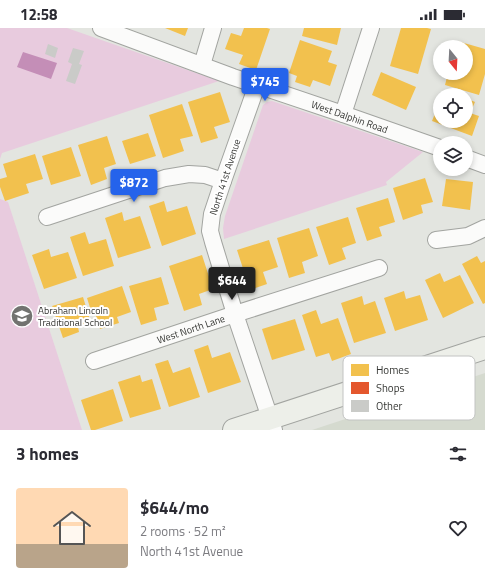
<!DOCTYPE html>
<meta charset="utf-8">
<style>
:root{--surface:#fff;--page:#f7f7f7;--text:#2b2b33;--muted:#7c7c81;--accent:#2563eb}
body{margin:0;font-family:"Titillium Web",sans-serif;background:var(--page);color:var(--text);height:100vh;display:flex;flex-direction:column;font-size:15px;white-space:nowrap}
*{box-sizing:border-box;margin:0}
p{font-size:13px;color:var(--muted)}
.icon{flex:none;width:22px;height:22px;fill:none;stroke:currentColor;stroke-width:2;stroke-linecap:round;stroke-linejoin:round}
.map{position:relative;height:402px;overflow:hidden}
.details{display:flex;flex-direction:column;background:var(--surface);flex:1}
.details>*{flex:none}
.needle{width:26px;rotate:162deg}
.tools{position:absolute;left:433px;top:12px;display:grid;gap:8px}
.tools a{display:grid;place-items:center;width:40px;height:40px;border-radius:50%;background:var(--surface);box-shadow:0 2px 6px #0003;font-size:20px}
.price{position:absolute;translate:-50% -34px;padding:0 9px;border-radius:4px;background:var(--accent);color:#fff;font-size:13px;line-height:26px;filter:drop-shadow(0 1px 2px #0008)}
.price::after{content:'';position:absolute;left:50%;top:24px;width:12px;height:9px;margin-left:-6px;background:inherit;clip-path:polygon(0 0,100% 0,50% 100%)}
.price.on{background:#222;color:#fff}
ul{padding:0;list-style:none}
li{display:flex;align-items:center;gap:12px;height:100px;padding:0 16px}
li span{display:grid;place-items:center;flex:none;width:112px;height:80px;border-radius:4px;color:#555}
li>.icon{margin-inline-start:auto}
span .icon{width:48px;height:48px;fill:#fffc;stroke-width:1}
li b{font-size:17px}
h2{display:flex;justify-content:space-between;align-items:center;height:48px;padding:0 16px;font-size:17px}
.status{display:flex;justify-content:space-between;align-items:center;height:28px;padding:0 20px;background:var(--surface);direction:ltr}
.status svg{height:11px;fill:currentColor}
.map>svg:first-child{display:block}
.built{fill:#d5dacf}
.green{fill:#e8cbde}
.water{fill:#c48eb7}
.homes{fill:#f2c14e}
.building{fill:#cacbc8}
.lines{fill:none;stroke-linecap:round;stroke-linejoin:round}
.street-casing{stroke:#a2a4a0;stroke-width:18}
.secondary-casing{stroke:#a2a4a0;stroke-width:24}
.street{stroke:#fbfbfa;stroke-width:16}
.secondary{stroke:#edefe9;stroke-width:22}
.labels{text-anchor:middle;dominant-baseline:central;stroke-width:4;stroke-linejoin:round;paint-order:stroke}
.street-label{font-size:10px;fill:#353633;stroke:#fff}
.poi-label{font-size:10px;fill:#353633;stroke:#fff;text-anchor:start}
.key{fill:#fff;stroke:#c2c3c2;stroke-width:1}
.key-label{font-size:11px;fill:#353633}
</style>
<div class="status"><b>12:58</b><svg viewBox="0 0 49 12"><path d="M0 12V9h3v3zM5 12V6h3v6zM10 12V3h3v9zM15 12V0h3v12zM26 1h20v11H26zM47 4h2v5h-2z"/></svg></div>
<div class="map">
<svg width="485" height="402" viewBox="0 0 485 402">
<rect width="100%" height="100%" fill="#e3e5e0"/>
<path class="built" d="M485 345V402H312Z"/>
<g class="green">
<path d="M0 0H67L219 53 2 125 0 131Z"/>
<path d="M272 73 423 124 386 154 387 157 224 211 223 200 225 188 263 77 267 74Z"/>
<path d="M0 171 8 174 82 402H0Z"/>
</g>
<path class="water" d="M23 24 57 35 51 51 17 39Z"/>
<g class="homes">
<path d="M165 0H188L185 8Z"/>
<path d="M244 0H267L270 1 256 42 239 36 243 27 225 21 231 5 241 8Z"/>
<path d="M304 0H341L337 17 302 8Z"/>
<path d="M401 0H427L431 1 418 46 390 38Z"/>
<path d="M300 12 332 23 328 34 337 37 330 58 313 52 310 59 295 54 297 48 289 45Z"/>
<path d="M457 13 485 21V46L479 67 445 57 448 45H466V19H456Z"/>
<path d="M381 44 416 59 406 82 372 67Z"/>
<path d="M220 64 230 94 214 99 218 110 201 115 188 74Z"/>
<path d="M466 70 475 74 470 85 479 88 472 108 432 93 440 73V93H466Z"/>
<path d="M182 76 193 108 180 111 184 123 163 130 149 87Z"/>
<path d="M148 105 156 128 130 136 122 113Z"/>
<path d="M107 108 116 136 104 140 107 151 91 157 78 117Z"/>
<path d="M71 119 81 148 51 157 42 128Z"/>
<path d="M35 126 43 151 26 156 29 165 5 173 0 159V151L7 149 3 136Z"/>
<path d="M425 150 433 174 421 177 423 185 403 192 393 160Z"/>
<path d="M446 151 473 154 470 182 442 178Z"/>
<path d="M388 170 395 194 379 199 382 208 367 213 356 180Z"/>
<path d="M164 173 167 184 187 178 196 206 162 218 149 178Z"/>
<path d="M122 184 124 193 140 188 151 220 118 230 105 190Z"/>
<path d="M348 189 356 215 342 220 346 231 329 237 316 199Z"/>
<path d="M309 200 318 228 302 234 305 245 289 250 277 210Z"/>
<path d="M85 204 89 216 106 211 114 238 83 248 70 209Z"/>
<path d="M269 212 278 239 263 244 267 256 250 262 237 222Z"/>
<path d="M49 221 51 229 68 224 77 250 44 261 32 227Z"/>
<path d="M202 227 213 261 199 266 202 277 184 283 169 238Z"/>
<path d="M477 228 481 235 485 233V275L483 276 462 236Z"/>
<path d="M440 245 444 254 460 247 474 275 443 290 425 252Z"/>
<path d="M161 249 169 276 154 280 157 292 141 297 129 258Z"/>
<path d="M122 258 131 284 117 289 119 295 100 301 95 285 92 286 87 270Z"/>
<path d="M404 263 406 271 420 267 428 292 395 303 384 270Z"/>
<path d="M362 268 364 277 375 273 386 305 354 315 341 275Z"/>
<path d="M83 269 91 295 78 299 79 304 63 310 52 278Z"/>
<path d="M316 282 321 296 338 290 351 326 332 333 329 325 316 329 302 287Z"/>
<path d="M295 291 305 322 272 332 262 301Z"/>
<path d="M208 317 212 330 230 324 241 354 208 365 194 322Z"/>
<path d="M168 332 173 345 190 339 200 369 169 379 155 336Z"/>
<path d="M140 347 142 354 152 351 161 381 130 390 118 354Z"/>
<path d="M113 361 123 393 95 402H91L81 372Z"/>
</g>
<g class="building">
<path d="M48 16 58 20 55 30 45 26Z"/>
<path d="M73 20 84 23 79 36 82 37 75 56 66 53 72 36 68 34Z"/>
</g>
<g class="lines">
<g class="street-casing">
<g id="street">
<path id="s1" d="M101 0 233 49 343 86 440 120"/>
<path d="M202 37 213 0"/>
<path d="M257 57 223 153 212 186 210 203 213 214 235 286 274 402"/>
<path d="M343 86 371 0"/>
<path d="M466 130 485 137"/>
<path d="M47 189 165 150 189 146 205 147 223 153"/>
<path d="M436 212 468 208 485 200"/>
<path id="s2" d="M94 333 235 286 379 240"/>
</g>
</g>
<g class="secondary-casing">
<path id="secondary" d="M234 402 485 320"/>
</g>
<use href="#street" class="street"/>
<use href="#secondary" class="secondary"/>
</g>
<defs>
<g id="school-disc" transform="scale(1.15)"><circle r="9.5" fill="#727370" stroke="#fff"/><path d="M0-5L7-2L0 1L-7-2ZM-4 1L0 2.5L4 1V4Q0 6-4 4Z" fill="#fff"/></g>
</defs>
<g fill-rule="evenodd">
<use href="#school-disc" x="22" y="288"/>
</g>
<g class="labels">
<g class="street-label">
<text stroke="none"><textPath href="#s1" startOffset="264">West Dalphin Road</textPath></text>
<text transform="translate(225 149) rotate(-72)">North 41st Avenue</text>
<text stroke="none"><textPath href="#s2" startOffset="102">West North Lane</textPath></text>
</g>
<g class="poi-label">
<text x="38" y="282">Abraham Lincoln<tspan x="38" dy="12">Traditional School</tspan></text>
</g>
</g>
<rect x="343" y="328" width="132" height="64" rx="6" class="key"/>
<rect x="351" y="336" width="18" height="12" fill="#f2c14e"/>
<rect x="351" y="354" width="18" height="12" fill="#e4572e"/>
<rect x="351" y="372" width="18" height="12" fill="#cacbc8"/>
<g class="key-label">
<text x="376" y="346">Homes</text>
<text x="376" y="364">Shops</text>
<text x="376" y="382">Other</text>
</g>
</svg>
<div class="tools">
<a><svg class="needle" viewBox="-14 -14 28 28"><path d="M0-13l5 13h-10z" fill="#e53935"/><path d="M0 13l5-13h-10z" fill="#7c7c81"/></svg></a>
<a><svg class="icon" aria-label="locate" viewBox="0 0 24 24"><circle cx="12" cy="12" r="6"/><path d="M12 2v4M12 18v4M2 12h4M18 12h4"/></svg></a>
<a><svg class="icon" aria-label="layers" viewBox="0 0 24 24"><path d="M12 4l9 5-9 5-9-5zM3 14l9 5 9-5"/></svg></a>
</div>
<b class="price" style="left:265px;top:74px">$745</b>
<b class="price" style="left:134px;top:175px">$872</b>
<b class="price on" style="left:232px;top:273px">$644</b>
</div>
<section class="details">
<h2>3 homes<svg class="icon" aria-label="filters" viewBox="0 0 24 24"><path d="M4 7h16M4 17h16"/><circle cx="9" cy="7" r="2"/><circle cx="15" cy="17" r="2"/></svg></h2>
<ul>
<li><span style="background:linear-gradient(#ffd9b3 70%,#b9a48a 0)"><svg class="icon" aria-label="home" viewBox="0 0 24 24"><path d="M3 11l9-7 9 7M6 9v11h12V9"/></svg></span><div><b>$644/mo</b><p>2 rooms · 52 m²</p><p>North 41st Avenue</p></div><svg class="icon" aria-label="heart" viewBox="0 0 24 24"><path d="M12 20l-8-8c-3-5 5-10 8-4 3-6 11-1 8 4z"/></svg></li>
</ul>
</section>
